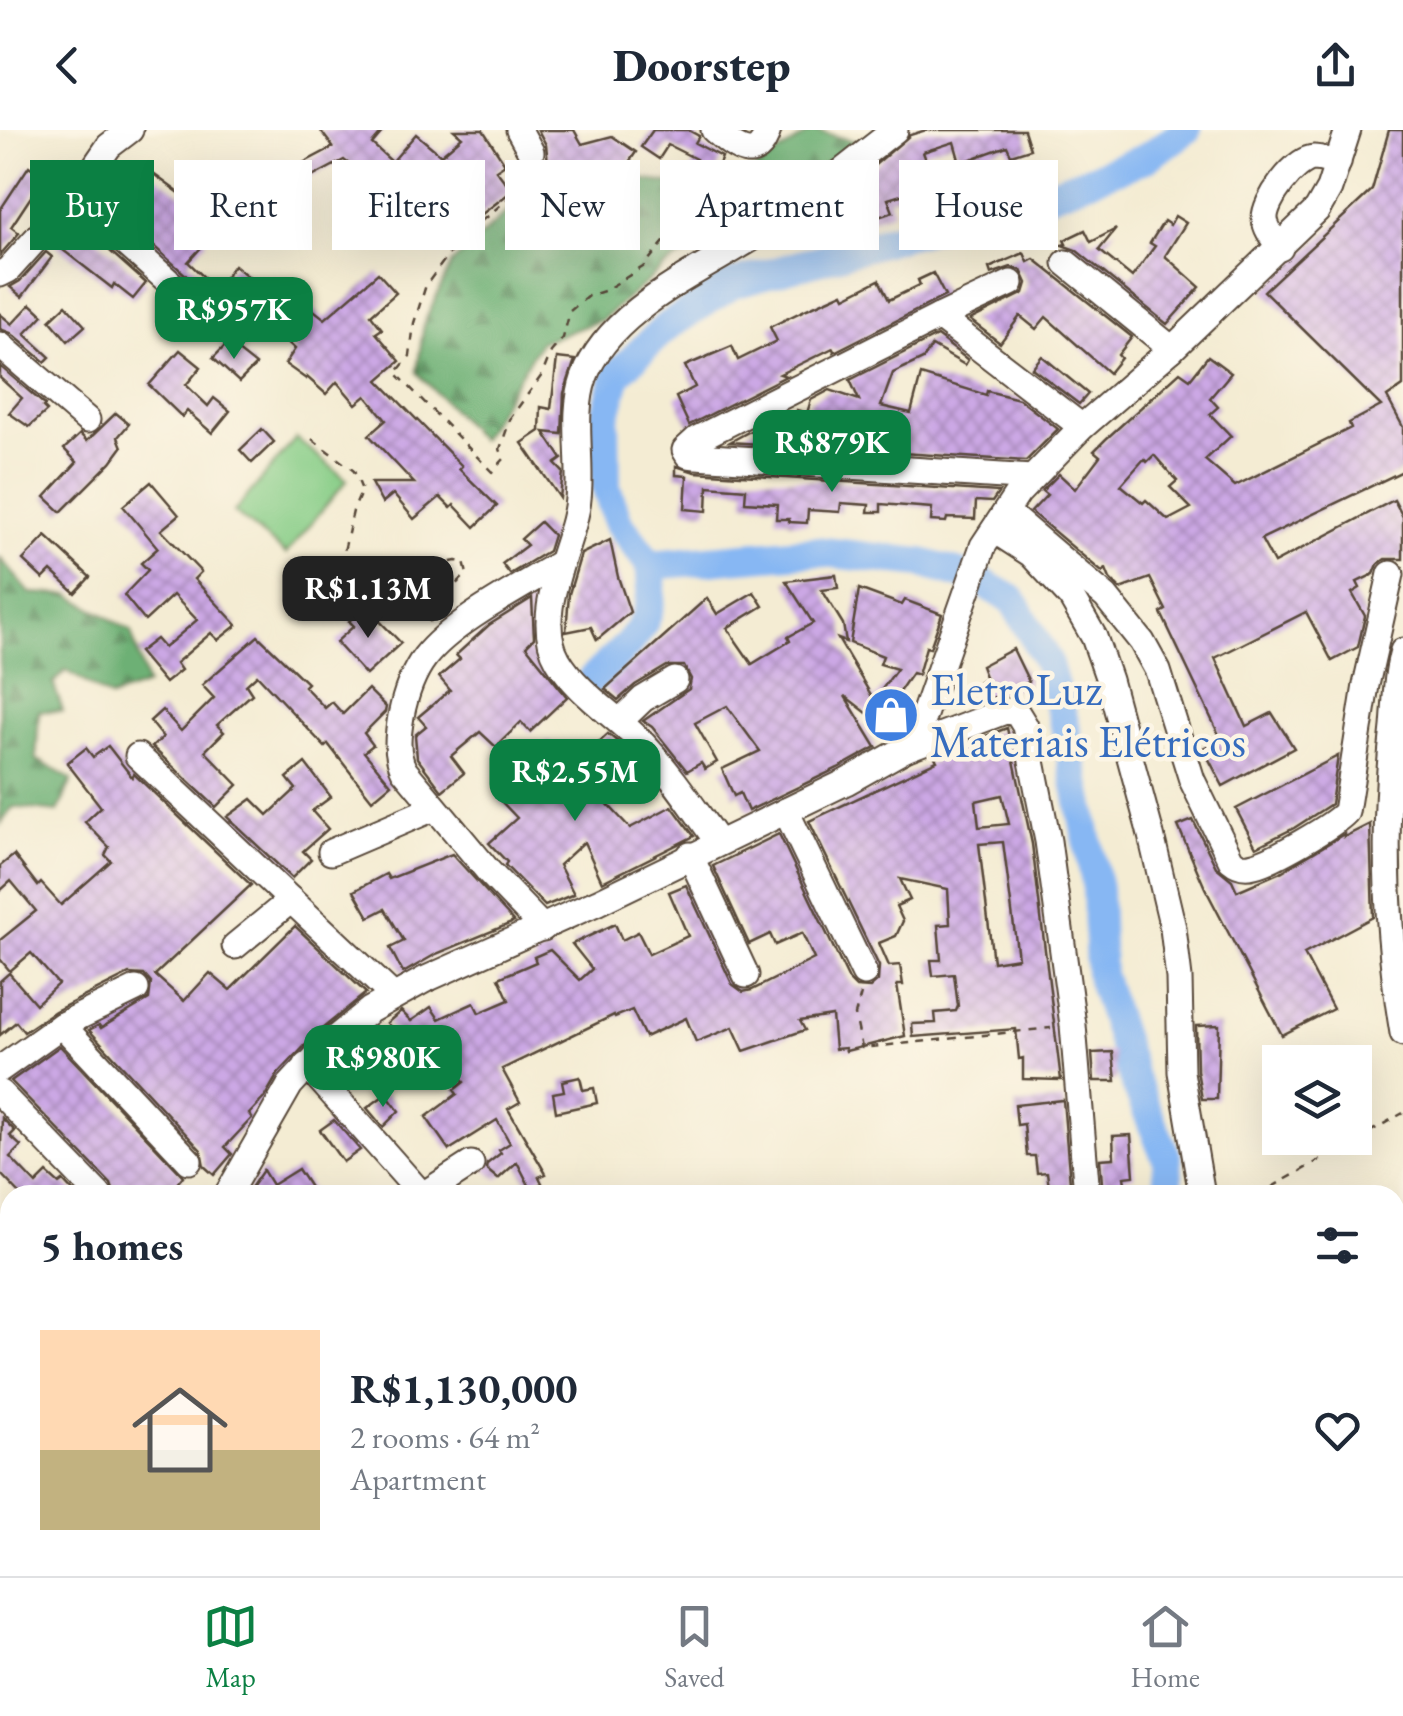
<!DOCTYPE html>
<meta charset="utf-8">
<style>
:root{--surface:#fff;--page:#f6f6f7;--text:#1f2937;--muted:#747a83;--line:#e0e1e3;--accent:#0b8043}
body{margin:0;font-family:"EB Garamond",serif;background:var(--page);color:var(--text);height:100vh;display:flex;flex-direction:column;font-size:38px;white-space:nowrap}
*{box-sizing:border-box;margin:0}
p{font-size:32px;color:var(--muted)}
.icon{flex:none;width:55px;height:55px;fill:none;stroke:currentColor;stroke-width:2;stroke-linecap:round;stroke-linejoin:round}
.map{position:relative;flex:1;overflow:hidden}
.side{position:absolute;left:0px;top:1055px;width:1405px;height:392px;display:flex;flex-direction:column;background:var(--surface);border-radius:30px 30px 0 0;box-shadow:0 10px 40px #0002}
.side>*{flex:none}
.guide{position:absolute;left:30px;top:30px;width:1345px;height:90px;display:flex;gap:20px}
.tools{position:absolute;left:1262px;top:915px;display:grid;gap:20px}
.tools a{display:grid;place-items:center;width:110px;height:110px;border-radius:0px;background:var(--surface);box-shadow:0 10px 40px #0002;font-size:50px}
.price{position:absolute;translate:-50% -85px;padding:0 22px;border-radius:20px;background:var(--accent);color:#fff;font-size:32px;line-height:65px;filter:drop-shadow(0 2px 5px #0008)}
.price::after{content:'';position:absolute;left:50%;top:60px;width:30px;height:22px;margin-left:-15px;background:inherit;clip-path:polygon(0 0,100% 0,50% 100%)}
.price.current{background:#222;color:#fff}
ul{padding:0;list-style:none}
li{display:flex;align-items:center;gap:30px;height:250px;padding:0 40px}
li+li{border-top:2px solid var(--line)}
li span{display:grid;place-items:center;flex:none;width:280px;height:200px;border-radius:0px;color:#555}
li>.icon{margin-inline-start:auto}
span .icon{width:120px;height:120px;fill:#fffc;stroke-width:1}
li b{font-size:42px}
h2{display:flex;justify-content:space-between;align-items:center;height:120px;padding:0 40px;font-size:42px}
.chip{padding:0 35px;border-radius:0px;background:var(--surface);box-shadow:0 10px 40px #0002;font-size:35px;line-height:90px}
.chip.current{background:var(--accent);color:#fff}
header{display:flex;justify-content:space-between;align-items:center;height:130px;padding:0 40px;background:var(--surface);font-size:45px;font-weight:800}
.dock{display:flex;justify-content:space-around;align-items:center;height:140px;border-top:2px solid var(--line);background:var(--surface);font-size:28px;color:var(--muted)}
.dock a{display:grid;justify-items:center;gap:5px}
.dock .current{color:var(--accent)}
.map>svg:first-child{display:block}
.forest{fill:url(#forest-firs);stroke:#546d49;stroke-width:2.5}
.pitch{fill:#87cd87;stroke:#617c52;stroke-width:2.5}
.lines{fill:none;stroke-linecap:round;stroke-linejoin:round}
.river{stroke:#87b7f3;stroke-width:30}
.building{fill:url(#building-cross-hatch);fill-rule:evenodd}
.minor-casing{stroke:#574739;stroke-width:29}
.path{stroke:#574739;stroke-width:2.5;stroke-dasharray:8 8;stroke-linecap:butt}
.minor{stroke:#fff;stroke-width:25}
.labels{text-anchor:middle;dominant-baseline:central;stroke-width:9;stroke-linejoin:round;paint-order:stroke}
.shop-label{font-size:45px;fill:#366cbe;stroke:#fcf5e5;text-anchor:start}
</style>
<header><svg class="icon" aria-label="back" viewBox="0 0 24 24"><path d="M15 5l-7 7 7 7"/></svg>Doorstep<svg class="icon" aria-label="share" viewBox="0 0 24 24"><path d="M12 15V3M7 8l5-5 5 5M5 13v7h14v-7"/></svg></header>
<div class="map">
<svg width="1403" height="1446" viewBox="0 0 1403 1446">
<defs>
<pattern id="forest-firs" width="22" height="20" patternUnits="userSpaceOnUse" patternTransform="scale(2.5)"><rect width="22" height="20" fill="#6db074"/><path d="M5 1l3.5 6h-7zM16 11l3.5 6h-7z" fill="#5b8f5f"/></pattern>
<pattern id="building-cross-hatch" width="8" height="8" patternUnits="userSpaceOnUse" patternTransform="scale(2.5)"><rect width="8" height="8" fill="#cca8e5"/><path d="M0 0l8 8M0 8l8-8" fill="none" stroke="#a789b9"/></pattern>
</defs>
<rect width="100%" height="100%" fill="#fcf5e5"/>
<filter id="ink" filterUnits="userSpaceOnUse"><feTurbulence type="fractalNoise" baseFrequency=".01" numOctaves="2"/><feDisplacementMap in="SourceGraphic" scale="20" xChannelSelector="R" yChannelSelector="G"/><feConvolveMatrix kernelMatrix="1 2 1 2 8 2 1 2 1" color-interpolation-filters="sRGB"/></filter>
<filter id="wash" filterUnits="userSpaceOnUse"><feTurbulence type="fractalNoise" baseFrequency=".0048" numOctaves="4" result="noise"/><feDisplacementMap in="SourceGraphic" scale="40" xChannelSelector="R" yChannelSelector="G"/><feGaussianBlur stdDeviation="2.25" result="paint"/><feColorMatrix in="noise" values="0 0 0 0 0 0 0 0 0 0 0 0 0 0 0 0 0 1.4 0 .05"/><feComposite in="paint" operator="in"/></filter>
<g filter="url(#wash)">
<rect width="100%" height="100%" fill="#f4ecd3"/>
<g class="forest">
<path d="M813 0 858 12 738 93 663 138 602 190 540 212 480 310 417 242 424 193 452 133 509 80 538 59 613 45 721 61Z"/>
<path d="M0 428 30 463 70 465 131 501 147 555 110 568 66 540 53 553 63 581H39L36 629 72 650 58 682 13 677 0 695Z"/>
</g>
<path class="pitch" d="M296 308 347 350 286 424 234 382Z"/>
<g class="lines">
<g class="river">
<path d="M592 549C633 509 658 496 650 435"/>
<path d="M1169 1065 1167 1029 1133 947 1100 844 1097 759 1065 595 1047 531 1013 470 974 448 922 433 815 421 650 435 618 392 606 357 605 288 617 244 666 197 733 154 1050 64 1146 28 1186 0"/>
<path d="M1310 1438 1315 1446"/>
</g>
</g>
<g id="blocks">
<g class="building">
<path d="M320 0H384L372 14 392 32 416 4 441 25 462 7 454 0H483L505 34 496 40 512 61 469 94 454 73 428 102 364 42 362 45 344 30 310 48 303 33 333 17Z"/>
<path d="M538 0H574L582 14 612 6 636 22 621 44 618 40 577 51 576 47 550 51 546 15Z"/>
<path d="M653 0H688L699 6 695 13 722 27 714 46 690 44 696 29 668 15 659 29 641 17Z"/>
<path d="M926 0H1024L1030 19 1011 25 1007 16 960 33 954 12 923 22 927 33 905 40 911 62 888 69 893 82 867 91 855 52 910 5Z"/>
<path d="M1389 0H1403V256L1387 267 1403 297V341L1261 409 1274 433 1394 370 1403 387V429H1385L1378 434 1374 444 1357 452 1360 458 1352 463 1365 486 1358 517 1332 531 1306 482 1215 528 1246 596 1272 583 1294 618 1223 656 1203 618 1221 609 1161 483 1166 480 1150 448 1120 459 1110 449 1106 439 1102 442 1031 382 1047 365 1042 361 1059 344 1075 359 1100 326 1094 321 1106 309 1180 242 1190 249 1208 226 1231 243 1210 268 1218 277 1210 284 1231 306 1205 330 1235 356 1351 298 1349 293 1381 276 1264 161 1372 60ZM1154 325 1177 351 1170 357 1191 378 1168 390 1146 370 1143 373 1121 355 1144 329 1147 332Z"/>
<path d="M29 36 44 47 11 97 19 103 0 125V80Z"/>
<path d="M152 43 193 73 181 88 207 111 188 132 205 148 198 156 96 64 106 49 129 69Z"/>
<path d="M1175 86 1186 93 1165 126 1200 157 1167 194 1076 120 1062 115 1066 114 1064 110 1085 100 1091 112 1116 99 1099 120 1132 147 1155 116 1150 113 1164 91 1170 95Z"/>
<path d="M75 90 146 153 133 169 114 154 112 158 54 113Z"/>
<path d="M46 122 52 127 22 167 10 157 20 151Z"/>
<path d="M1024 123 1028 132 1034 129 1132 207 1118 225 1121 228 1109 243 1046 187 1036 199 1020 186 1000 213 970 190 1024 163 1027 153 1021 140 1011 137 991 144 989 138Z"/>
<path d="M234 135 257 154 263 148 281 167 287 159 325 189 378 143 396 163 371 185 382 199 376 203 400 231 378 250 462 336 459 339 497 376 475 397 454 375 451 378 440 367 414 389 393 364 382 373 371 353H414L369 305 386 290 366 266 356 274 337 252 326 264 307 247 306 249 285 234 295 219 279 204 288 194 264 174 244 193 255 203 242 216 227 201 229 187 247 169 223 150Z"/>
<path d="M933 143 945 166 834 222 833 218 780 244 786 246 689 295 676 267 695 257 685 236 732 216 738 230 777 211 770 197 807 179 843 163 845 167 879 150 889 170 920 155 918 150Z"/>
<path d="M31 174 43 185 25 204 50 227 45 232 11 203 0 199V184L12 194Z"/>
<path d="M66 175 85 196 68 211 50 190Z"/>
<path d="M937 206 968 230 965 235 932 216 923 229 893 243 881 276 911 283 921 245 986 265 987 261 1019 269 1058 299 1026 331 730 312 752 300 764 301V293L769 291 794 292 797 280 807 283 811 270 830 260 859 270 850 250Z"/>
<path d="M228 213 256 235 239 252 213 228Z"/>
<path d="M180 220 201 237 186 255 208 276 214 268 230 281 212 303 187 281 182 287 149 255Z"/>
<path d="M1042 226 1088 264 1079 274 1032 238Z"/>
<path d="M557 228 575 230 564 263 562 304 544 302 562 329 555 334 563 342 560 368 522 313 540 301 541 277 551 279Z"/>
<path d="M0 236 45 275 43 277 47 281 29 297 9 283 22 268 0 248Z"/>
<path d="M116 283 129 294 118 307 122 317 111 332 61 382 45 367 77 332 64 319 80 304 87 311Z"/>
<path d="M262 299 274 312 252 333 240 320Z"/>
<path d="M676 336 695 342 999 362 992 372 976 371 975 389 947 388 946 392 931 391 932 378 881 374V382H868L869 375 841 373 840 382 808 380 807 393 789 392V389H776L777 374 745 372 746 359 708 356 707 381 685 379 687 346 676 345Z"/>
<path d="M151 352 179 385 161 400 201 442 194 449 237 495 218 510 211 503 176 533 181 540 165 553 139 522 156 509 164 518 197 490 173 465 145 491 124 465 148 440 141 433 158 418 123 376Z"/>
<path d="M540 392 553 405 548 421 510 444 502 434 527 415 521 409Z"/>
<path d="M46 406 90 447 75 463 51 441 43 449 23 430Z"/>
<path d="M610 410 618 447 630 482 597 510 591 497 566 502 569 464 581 424Z"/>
<path d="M836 445 838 458 822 460 843 494 846 512 838 509 874 570 897 539 880 534 883 526 850 513 859 459 902 475 905 470 942 484 930 518 926 517 918 545 912 543 894 569 908 581 894 604 845 566 876 617 838 638 748 681 740 663 734 666 722 639 760 621 727 576 695 593 717 632 705 639 701 633 687 641 652 597 643 591 689 559 691 549 684 536H667L635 555 618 570 605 559 707 468 717 484 754 462 763 476 727 498 752 534 790 511 788 507 813 493 786 451Z"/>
<path d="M532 468 534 508 526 516 567 567 530 602 521 592 496 617 480 602 451 626 464 643 442 661 417 628 415 605 426 596 418 587 450 560 439 547 460 529 456 525 489 495Z"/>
<path d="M365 476 401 513 366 545 336 512 354 496 349 491Z"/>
<path d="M258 506 307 553 304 556 325 578 332 572 343 584 368 559 386 577 385 582 364 603 373 615 364 622 391 654 372 670 328 614 325 617 257 545 246 555 252 564 217 595 224 602 205 621 238 655 216 677 152 617 163 607 150 591 162 580 181 601 214 568 202 555Z"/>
<path d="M1013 519 1029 552 981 573 979 552 986 549 981 536Z"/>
<path d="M1007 598 1032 714 1061 950 1023 949V928L1019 929 1016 899 913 907 912 894 936 893 935 883 956 881 958 876 954 844 933 846 931 830H941L938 795 950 794 948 759 900 749 910 770 896 776 903 791 896 806 879 813 889 836 900 835 903 855H897L905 906 846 921 845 918 835 919 832 886 800 891 805 900 744 921 733 897 696 912 686 888 645 907 632 880 615 887 614 885 502 939 520 972 508 979 546 1044 539 1047 542 1053 531 1059 517 1032 498 1049 486 1039 487 1034 501 1023 499 1020 510 1013 497 990 449 1020 426 987 457 964 454 960 464 952 446 930 433 945 420 932 387 893 401 881 411 891 431 877 439 889 474 873 479 883 509 870 499 848 536 832 534 827 550 820 580 850 592 839 572 814 615 794 622 810 638 802 649 824 688 806 669 762 686 755 732 854 743 862 752 860 814 829 802 803 775 815 770 804 749 814 713 736 779 704 849 850 856 857 870 858 878 851 879 836 809 691 937 631 935 627 957 617ZM1002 665 1009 694 979 697 976 671ZM1003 712 1018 828 993 832 979 714Z"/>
<path d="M608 604 618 612 613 616 619 622 587 652 630 698 672 676 694 706 602 752 584 712 559 735 574 764 545 776 505 735 507 732 489 713 517 688 500 670 534 638 527 631 549 611 573 636Z"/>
<path d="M108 616 132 647 134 644 251 755 155 845 184 871 210 843 230 860 295 796 366 863 317 903 278 944 264 968 249 984 252 988 225 1017 232 1024 214 1045 204 1036 201 1020 89 900 99 895 101 898 149 869 151 853 144 845 129 844 55 881 24 902 16 892 0 905V851L9 843 36 874 58 854 31 823 10 841 0 829V810L36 781 11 751 0 761V736L14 725 38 756 41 753 61 775 111 731 105 725 109 717 85 692 101 677 67 633 86 618 93 627Z"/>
<path d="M1338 626 1331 674 1294 698 1256 717 1236 679Z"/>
<path d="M305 633 331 667 312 681 328 699 303 721 311 729 292 748 227 687 252 669 268 685 296 659 287 648Z"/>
<path d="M1193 690 1216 737 1232 750 1237 761 1281 742 1344 704V707L1370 694 1373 787 1304 824 1333 879 1282 905 1205 758 1178 696Z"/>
<path d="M452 724 514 792 436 824 403 843 390 818 404 811 385 779 369 787 354 761 386 744 389 749Z"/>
<path d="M1219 895 1217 969H1202L1197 940 1196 896Z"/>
<path d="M60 916 183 1046 168 1065H115L111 1054 11 951Z"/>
<path d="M1113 922 1116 951H1094L1092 923Z"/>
<path d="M580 947 583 960 594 958 597 973 556 982 553 963 564 961 562 951Z"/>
<path d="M386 964 399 981 383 997 367 978Z"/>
<path d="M1063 970 1071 1065H1050L1047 1042 1037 1043 1035 1026H1027L1024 994 1017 995 1015 975Z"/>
<path d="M2 988 15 1001 10 1006 21 1016 10 1027 36 1054 47 1043 59 1054 63 1051 76 1065H21L0 1043Z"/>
<path d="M334 990 360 1020 343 1032 320 1000Z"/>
<path d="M1131 1005 1134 1046 1124 1047 1127 1065H1103L1100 1029 1114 1028 1113 1006Z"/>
<path d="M298 1039 315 1065H246L263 1040 272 1055Z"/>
</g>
</g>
</g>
<g filter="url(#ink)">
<use href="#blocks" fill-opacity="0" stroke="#574739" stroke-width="2.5"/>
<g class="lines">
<g class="minor-casing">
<g id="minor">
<path d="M519 0 531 22"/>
<path d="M714 0C733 16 757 38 768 0"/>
<path d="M74 67 214 192"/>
<path d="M1280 118C1274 109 1266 100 1265 89 1264 71 1295 29 1314 28 1321 28 1331 32 1338 33"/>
<path d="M1066 133 1172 219"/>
<path d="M0 144 8 140 74 67 109 16 130 0"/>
<path d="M939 187 1011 153"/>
<path d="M0 215 87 290"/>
<path d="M1032 348 696 326 688 325 685 320 697 309 939 187 1082 297"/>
<path d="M1006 382 1106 467 1142 512 1158 541 1192 650 1231 730C1238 736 1244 738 1254 735 1272 731 1333 696 1346 682L1366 555 1391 444"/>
<path d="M994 400 1031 424 1071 467 1094 507 1109 550 1150 701 1173 798 1179 848 1181 942 1202 1065"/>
<path d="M1403 521C1396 545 1396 573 1394 597 1382 700 1386 801 1403 903"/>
<path d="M620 591 643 569 675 550"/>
<path d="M905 619 1005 581 1017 583 1025 596 1048 711 1073 895 1087 1065"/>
<path d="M138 626 393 866"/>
<path d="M786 681 864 843"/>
<path d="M718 712C694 679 672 645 644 615 618 587 578 564 558 530 534 489 564 431 574 391 587 344 569 291 584 248 611 173 720 134 781 89 820 60 857 29 895 0"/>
<path d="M331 722 434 678"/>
<path d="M690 725 746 845"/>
<path d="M543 798 489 742 404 640C395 622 398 604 401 586 405 566 412 544 425 527 452 492 521 457 560 433"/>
<path d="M235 816 291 770"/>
<path d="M62 895 189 1031"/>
<path d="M307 935 422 1065"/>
<path d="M0 939 62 895 136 859"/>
<path d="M0 963 99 1065"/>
<path d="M227 1065 290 955 327 915 370 880 424 850 598 772 846 652 905 619 920 596 983 416 1018 363 1082 297 1172 219 1317 80 1329 59 1348 0"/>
<path d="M423 1065 471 1034"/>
<path d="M7 1169 10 1174"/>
<path d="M0 1260 10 1253"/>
<path d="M0 1378 1 1380"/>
<path d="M943 1438 945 1446"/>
<path d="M986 1438V1446"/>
<path d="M1177 1438 1179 1446"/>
<path d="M1358 1438 1365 1446"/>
<path d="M147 1446 160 1438"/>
<path d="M852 1446 853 1438"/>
</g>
</g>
<g class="path">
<path d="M534 43V47L479 93 449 124 426 155 414 193 410 226 396 243 492 342 504 329 500 319 511 287 542 245 551 222 563 208 570 181 588 166 604 161 643 137 684 88 706 72 737 41"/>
<path d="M312 309 354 341 362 360 353 381 343 426C372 458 418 438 456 431L464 432 467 444 444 465 428 494"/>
<path d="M861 864 855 885 862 918 1051 898"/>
<path d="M1258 1065 1403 983"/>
</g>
<use href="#minor" class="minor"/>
</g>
</g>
<defs>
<g id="shop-disc" transform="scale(2.875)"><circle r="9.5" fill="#3f7fe0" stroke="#fcf5e5"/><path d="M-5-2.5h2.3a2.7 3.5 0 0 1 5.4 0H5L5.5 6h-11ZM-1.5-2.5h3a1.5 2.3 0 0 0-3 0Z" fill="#fff"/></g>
</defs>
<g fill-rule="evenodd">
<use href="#shop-disc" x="891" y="585"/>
</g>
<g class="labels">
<g class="shop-label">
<text x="930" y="559">EletroLuz<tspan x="930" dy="52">Materiais Elétricos</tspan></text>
</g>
</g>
</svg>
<div class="tools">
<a><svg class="icon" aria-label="layers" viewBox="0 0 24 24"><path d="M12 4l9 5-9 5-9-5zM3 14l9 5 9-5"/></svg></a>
</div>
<b class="price" style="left:234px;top:232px">R$957K</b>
<b class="price" style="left:832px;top:365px">R$879K</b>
<b class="price current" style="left:368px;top:511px">R$1.13M</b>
<b class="price" style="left:575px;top:694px">R$2.55M</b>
<b class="price" style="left:383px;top:980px">R$980K</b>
<div class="guide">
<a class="chip current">Buy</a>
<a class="chip">Rent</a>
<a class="chip">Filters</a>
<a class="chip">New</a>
<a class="chip">Apartment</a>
<a class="chip">House</a>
</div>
<section class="side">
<h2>5 homes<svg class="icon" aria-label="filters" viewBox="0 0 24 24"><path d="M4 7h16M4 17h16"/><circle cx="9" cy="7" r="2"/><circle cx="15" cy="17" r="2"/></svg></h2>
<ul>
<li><span style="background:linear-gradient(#ffd9b3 60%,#c2b280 0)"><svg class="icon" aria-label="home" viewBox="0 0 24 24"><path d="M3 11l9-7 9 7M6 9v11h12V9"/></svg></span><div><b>R$1,130,000</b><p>2 rooms · 64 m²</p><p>Apartment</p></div><svg class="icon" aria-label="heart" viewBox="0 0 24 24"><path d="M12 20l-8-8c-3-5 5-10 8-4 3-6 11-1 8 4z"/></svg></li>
</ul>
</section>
</div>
<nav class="dock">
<a class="current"><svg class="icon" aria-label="map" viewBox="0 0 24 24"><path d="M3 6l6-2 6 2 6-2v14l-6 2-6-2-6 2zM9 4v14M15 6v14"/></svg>Map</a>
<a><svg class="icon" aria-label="saved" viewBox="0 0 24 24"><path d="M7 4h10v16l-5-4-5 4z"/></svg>Saved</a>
<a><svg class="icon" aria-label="home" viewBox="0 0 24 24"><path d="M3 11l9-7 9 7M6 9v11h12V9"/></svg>Home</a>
</nav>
